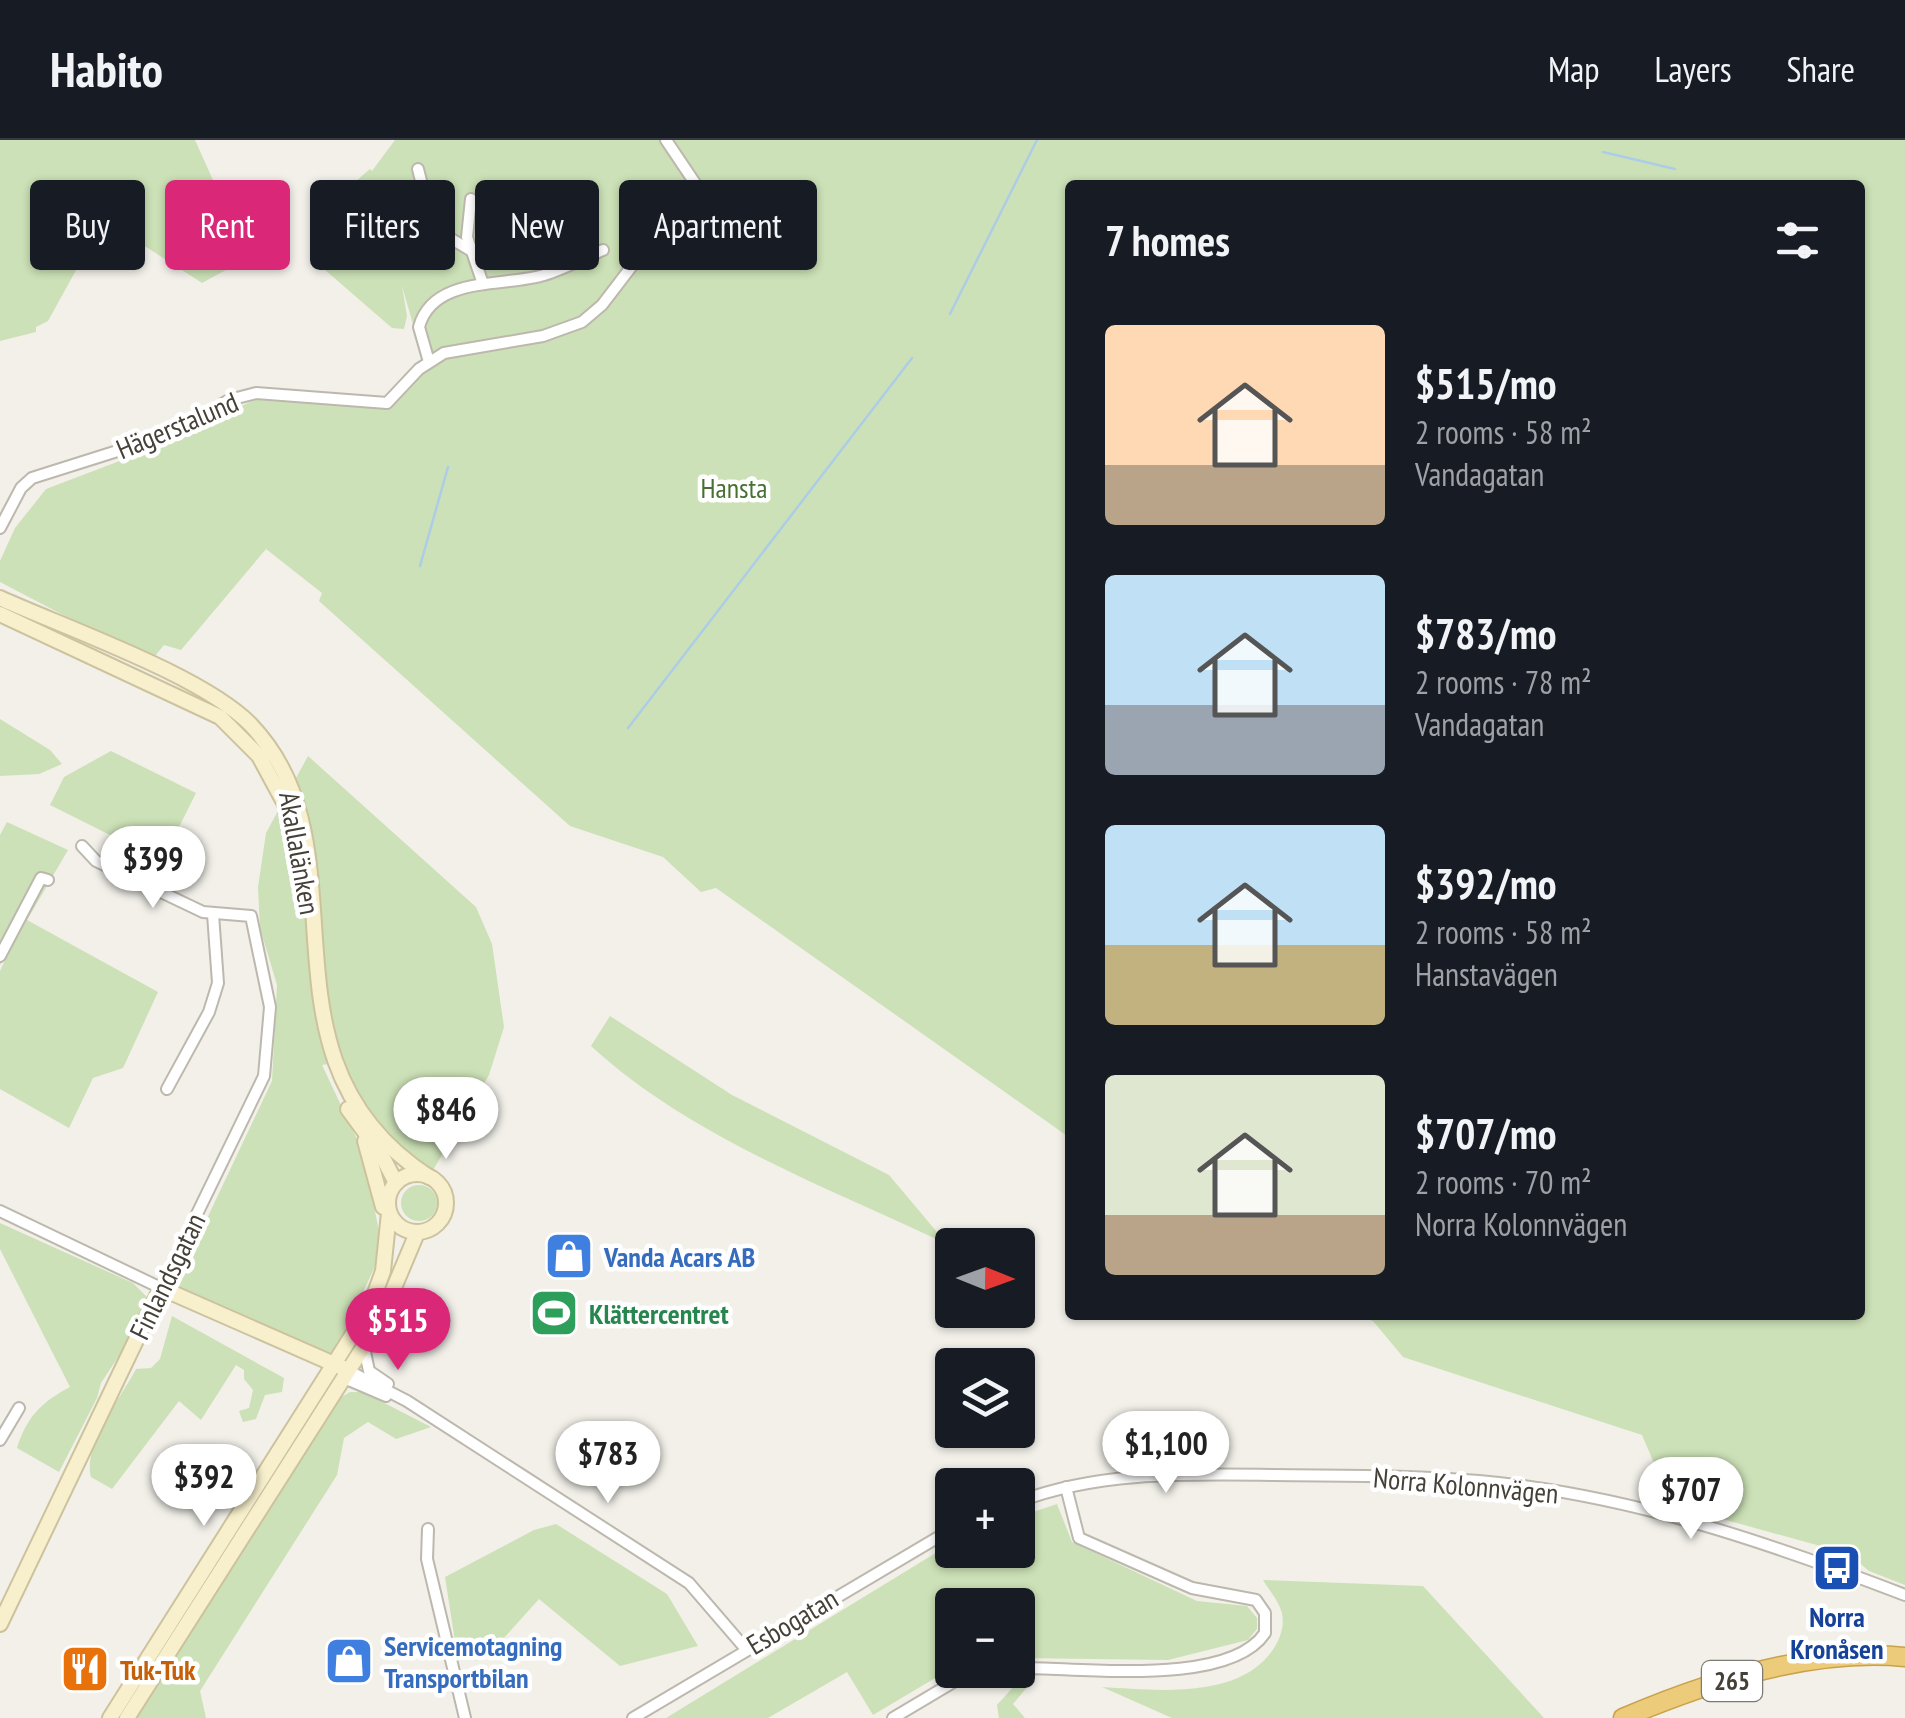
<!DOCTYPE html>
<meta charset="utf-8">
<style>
:root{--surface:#171b24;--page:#242831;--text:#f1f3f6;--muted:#9ea1a6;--line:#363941;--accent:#db2777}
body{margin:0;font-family:"PT Sans Narrow",sans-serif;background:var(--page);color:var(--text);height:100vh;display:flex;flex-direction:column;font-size:38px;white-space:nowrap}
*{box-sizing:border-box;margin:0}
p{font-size:32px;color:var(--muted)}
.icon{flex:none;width:55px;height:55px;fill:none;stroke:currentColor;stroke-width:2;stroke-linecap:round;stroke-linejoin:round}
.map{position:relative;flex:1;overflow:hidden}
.panel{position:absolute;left:1065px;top:40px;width:800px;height:1140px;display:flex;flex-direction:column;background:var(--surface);border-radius:10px;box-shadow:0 2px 8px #0004}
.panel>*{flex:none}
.banner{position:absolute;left:30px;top:40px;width:885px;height:90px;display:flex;gap:20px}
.needle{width:65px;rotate:91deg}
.tools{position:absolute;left:935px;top:1088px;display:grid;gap:20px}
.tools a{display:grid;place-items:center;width:100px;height:100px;border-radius:10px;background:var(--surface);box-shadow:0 2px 8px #0004;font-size:50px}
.price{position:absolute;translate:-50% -85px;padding:0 22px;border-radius:35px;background:#fff;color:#222;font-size:32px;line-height:65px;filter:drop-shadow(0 2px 5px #0008)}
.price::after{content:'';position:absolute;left:50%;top:60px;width:30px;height:22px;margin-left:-15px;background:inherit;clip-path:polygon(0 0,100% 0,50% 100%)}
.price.active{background:var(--accent);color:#fff}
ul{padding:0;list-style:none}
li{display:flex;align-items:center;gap:30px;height:250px;padding:0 40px}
li span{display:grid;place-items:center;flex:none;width:280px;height:200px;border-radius:10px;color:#555}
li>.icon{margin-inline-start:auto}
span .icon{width:120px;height:120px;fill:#fffc;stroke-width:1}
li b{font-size:42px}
h2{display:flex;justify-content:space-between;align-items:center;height:120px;padding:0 40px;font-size:42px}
.tag{padding:0 35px;border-radius:10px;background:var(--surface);box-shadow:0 2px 8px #0004;font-size:35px;line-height:90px}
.tag.active{background:var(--accent);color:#fff}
header{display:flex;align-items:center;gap:60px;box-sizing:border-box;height:140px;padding:0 50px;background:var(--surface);border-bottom:2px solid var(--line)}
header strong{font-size:48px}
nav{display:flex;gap:55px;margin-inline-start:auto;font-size:35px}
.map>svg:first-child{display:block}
.green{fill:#cce1b7}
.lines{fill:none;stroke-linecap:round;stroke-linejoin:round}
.stream{stroke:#adcde7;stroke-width:2.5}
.street-casing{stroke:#bdb8ad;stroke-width:14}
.secondary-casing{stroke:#ccc39e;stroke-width:18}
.highway-casing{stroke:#caa14b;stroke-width:21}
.street{stroke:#fff;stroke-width:10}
.secondary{stroke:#f8f0cd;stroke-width:14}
.highway{stroke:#eccb7a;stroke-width:18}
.labels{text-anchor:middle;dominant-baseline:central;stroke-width:9;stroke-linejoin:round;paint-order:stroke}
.shield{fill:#fff;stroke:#7d7a74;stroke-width:2.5}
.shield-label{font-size:25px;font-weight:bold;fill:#454138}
.street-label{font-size:28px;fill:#454138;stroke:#fff}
.park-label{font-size:28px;fill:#477032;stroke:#fff}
.shop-label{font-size:28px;font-weight:bold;fill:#366cbe;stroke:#fff;text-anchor:start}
.leisure-label{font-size:28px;font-weight:bold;fill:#27864d;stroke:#fff;text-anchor:start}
.transit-label{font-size:28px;font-weight:bold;fill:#164399;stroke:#fff}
.food-label{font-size:28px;font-weight:bold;fill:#c56008;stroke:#fff;text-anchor:start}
</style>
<header>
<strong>Habito</strong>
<nav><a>Map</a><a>Layers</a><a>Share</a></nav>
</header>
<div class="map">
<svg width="1905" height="1578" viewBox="0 0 1905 1578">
<rect width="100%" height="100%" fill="#f2f0e9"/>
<g class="green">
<path d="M0 0H195L248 118 202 143 109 83H102L48 181 36 187V192L0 201Z"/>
<path d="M395 0H1905V1445L1869 1431 1849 1414 1672 1365 1642 1295 1403 1217 1373 1181 1356 1175H1860V45H1070V998L716 748 701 752 663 717 570 686 319 461 322 453 266 409 181 510 164 505 151 521 0 442V421L15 388 46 349 159 306 256 259 383 267 423 219 402 146 407 176 404 189 392 188 324 129 326 67 370 29 372 31Z"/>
<path d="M0 579 50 610 62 624 39 634 0 636Z"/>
<path d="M111 611 196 653 162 721 50 665 64 637Z"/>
<path d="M308 616 476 767 492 804 504 887 489 935 433 1030C389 1000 366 968 340 922L322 925 364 1014 379 1092 377 1122 335 1212 323 1213 181 1150 177 1142 272 941 277 845 260 788 258 747 266 693Z"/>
<path d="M7 682 68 710 27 780 158 852 123 928 93 938 69 988 0 949V831L7 816 0 825V695Z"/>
<path d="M610 876 732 955 889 1035 947 1104C827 1047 690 997 591 906Z"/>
<circle cx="419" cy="1063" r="18"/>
<path d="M0 1083 133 1143 147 1157 124 1208 101 1243 97 1258 59 1332 17 1308C27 1276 42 1262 70 1247L0 1109Z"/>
<path d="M172 1176 284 1238 282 1252 265 1255 256 1279 243 1282 239 1271 249 1268 253 1250 244 1239V1230L236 1225 201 1280 179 1261 112 1349 91 1337C82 1307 122 1256 136 1229L151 1228 160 1219Z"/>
<path d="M350 1252H363L431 1287 396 1299 368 1282 344 1298 337 1335 200 1551 206 1578H135L338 1259Z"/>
<path d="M1057 1364 1072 1402 1197 1461 1247 1466 1257 1478V1489L1248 1500 1168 1520 1018 1518V1465H952V1528L873 1575 847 1532 768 1578H666L952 1403V1410H1018V1377Z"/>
<path d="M556 1384 667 1454 698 1506 620 1526 539 1459 484 1520 458 1521 445 1437 534 1390Z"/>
<path d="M1263 1440 1423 1446 1544 1578H1172L1102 1547C1155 1550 1237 1560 1272 1511 1279 1501 1285 1487 1282 1474 1280 1463 1269 1450 1263 1440Z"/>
<path d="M1015 1545 1028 1546 1013 1564 1025 1578H999L997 1565Z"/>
</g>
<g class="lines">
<g class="stream">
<path d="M1603 12 1675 29"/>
<path d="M950 174 1037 0"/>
<path d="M420 426 448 327"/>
<path d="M628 588 912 218"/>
</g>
<g class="street-casing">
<g id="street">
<path d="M418 29 433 88 470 110"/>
<path d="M471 59 467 97 482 141"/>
<path d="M429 222 419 187C433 135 506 147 544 135 564 129 584 118 603 110"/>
<path d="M0 388 21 348 32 338 168 295 229 260 256 253 387 263 419 229 444 213 543 196 582 182 602 165 648 105 712 79 703 55 666 0"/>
<path d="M0 816 41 738 48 740"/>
<path d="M167 949 209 872 218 843 213 774"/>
<path d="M0 1071 161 1148 264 936 270 867 251 776 203 772 96 721 82 706"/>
<path d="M364 1207 369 1231 388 1244"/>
<path d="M349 1231 407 1261 689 1443 745 1508"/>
<path d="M344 1238 386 1256"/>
<path d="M0 1300 19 1268"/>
<path d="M1018 1362C1098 1331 1188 1334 1274 1335 1342 1336 1411 1335 1479 1341 1627 1354 1767 1402 1905 1455"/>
<path d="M428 1389 427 1419 465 1578"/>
<path d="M1018 1528C1078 1527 1228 1548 1265 1493V1473L1256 1460 1192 1448 1079 1398 1066 1347"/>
<path d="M633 1578 952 1389"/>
<path d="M893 1578 967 1534 983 1530"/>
</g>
</g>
<g class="secondary-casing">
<g id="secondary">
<path d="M0 458C66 488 204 536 251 585 372 712 244 917 429 1037"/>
<path d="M0 474 220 577 259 616 286 666"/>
<path d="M348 969 381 1014 396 1043"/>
<path d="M365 1001 383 1067"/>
<circle cx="417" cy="1063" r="29"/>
<path d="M161 1148 343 1228"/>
<path d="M0 1484 161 1148"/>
<path d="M110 1578 370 1167 383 1131 389 1073"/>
<path d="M127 1578 380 1181 417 1093"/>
</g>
</g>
<g class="highway-casing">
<path id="highway" d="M1623 1578C1707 1542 1813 1508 1905 1517"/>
</g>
<use href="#street" class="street"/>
<use href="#secondary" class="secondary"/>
<use href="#highway" class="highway"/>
</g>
<defs>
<g id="shop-square" transform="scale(2.5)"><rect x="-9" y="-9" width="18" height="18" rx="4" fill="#3f7fe0" stroke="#fff"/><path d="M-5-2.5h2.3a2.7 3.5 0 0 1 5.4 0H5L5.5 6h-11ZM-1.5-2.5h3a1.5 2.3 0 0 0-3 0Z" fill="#fff"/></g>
<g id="stadium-square" transform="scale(2.5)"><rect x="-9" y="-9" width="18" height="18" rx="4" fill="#2e9e5b" stroke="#fff"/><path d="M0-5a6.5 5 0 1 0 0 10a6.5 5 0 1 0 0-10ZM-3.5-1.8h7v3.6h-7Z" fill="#fff"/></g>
<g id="bus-square" transform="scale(2.5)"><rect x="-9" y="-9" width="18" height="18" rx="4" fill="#1a4fb4" stroke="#fff"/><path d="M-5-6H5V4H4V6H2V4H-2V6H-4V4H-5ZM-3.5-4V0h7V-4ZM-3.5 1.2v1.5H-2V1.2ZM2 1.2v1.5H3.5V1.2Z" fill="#fff"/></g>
<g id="restaurant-square" transform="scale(2.5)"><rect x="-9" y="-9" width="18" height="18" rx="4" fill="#e8710a" stroke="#fff"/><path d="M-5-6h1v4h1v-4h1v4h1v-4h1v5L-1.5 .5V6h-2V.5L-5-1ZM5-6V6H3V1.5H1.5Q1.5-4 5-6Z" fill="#fff"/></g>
</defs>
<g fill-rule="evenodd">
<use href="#shop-square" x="569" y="1116"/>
<use href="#stadium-square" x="554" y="1173"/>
<use href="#bus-square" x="1837" y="1428"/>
<use href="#shop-square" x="349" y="1521"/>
<use href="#restaurant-square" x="85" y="1529"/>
</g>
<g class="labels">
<rect class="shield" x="1702" y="1521" width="60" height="40" rx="8"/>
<g class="shield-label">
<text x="1732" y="1541">265</text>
</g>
<g class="street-label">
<text transform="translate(177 285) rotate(-23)">Hägerstalund</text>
<text transform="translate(300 713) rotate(80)">Akallalänken</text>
<text transform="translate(167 1136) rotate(-64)">Finlandsgatan</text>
<text transform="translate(1466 1345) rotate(5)">Norra Kolonnvägen</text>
<text transform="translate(792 1481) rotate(-31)">Esbogatan</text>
</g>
<g class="park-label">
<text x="734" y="347">Hansta</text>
</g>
<g class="shop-label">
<text x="604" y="1116">Vanda Acars AB</text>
<text x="384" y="1505">Servicemotagning<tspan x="384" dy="32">Transportbilan</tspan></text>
</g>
<g class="leisure-label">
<text x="589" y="1173">Klättercentret</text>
</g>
<g class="transit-label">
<text x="1837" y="1476">Norra<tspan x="1837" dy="32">Kronåsen</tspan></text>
</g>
<g class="food-label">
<text x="120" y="1529">Tuk-Tuk</text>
</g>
</g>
</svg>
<div class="tools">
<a><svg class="needle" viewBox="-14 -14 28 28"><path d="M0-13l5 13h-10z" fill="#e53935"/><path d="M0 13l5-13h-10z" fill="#9ea1a6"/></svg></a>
<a><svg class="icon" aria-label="layers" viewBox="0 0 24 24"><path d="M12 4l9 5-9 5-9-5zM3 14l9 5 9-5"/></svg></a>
<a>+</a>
<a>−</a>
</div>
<b class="price" style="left:153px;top:771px">$399</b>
<b class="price" style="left:446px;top:1022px">$846</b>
<b class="price active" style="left:398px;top:1233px">$515</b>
<b class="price" style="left:1166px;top:1356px">$1,100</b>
<b class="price" style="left:608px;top:1366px">$783</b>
<b class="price" style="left:204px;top:1389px">$392</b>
<b class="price" style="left:1691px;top:1402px">$707</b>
<div class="banner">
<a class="tag">Buy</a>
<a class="tag active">Rent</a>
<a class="tag">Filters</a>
<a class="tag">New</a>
<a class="tag">Apartment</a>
</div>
<section class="panel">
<h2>7 homes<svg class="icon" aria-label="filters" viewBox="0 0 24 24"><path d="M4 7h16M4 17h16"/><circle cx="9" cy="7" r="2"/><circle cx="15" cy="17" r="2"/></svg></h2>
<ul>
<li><span style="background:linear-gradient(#ffd9b3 70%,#b9a48a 0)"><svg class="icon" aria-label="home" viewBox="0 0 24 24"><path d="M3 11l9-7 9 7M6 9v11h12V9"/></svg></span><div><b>$515/mo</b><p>2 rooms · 58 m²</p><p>Vandagatan</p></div></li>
<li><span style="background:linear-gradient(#bfe0f5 65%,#9aa5b1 0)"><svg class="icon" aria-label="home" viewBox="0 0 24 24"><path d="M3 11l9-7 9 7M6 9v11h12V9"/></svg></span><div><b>$783/mo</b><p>2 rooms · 78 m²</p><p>Vandagatan</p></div></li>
<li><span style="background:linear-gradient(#bfe0f5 60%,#c2b280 0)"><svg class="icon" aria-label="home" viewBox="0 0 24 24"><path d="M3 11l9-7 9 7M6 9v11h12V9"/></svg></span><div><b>$392/mo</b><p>2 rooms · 58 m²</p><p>Hanstavägen</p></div></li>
<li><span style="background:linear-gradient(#dfe7d0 70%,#b9a48a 0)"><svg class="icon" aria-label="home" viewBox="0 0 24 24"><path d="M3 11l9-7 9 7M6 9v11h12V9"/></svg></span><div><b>$707/mo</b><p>2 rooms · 70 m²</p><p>Norra Kolonnvägen</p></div></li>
</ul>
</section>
</div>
